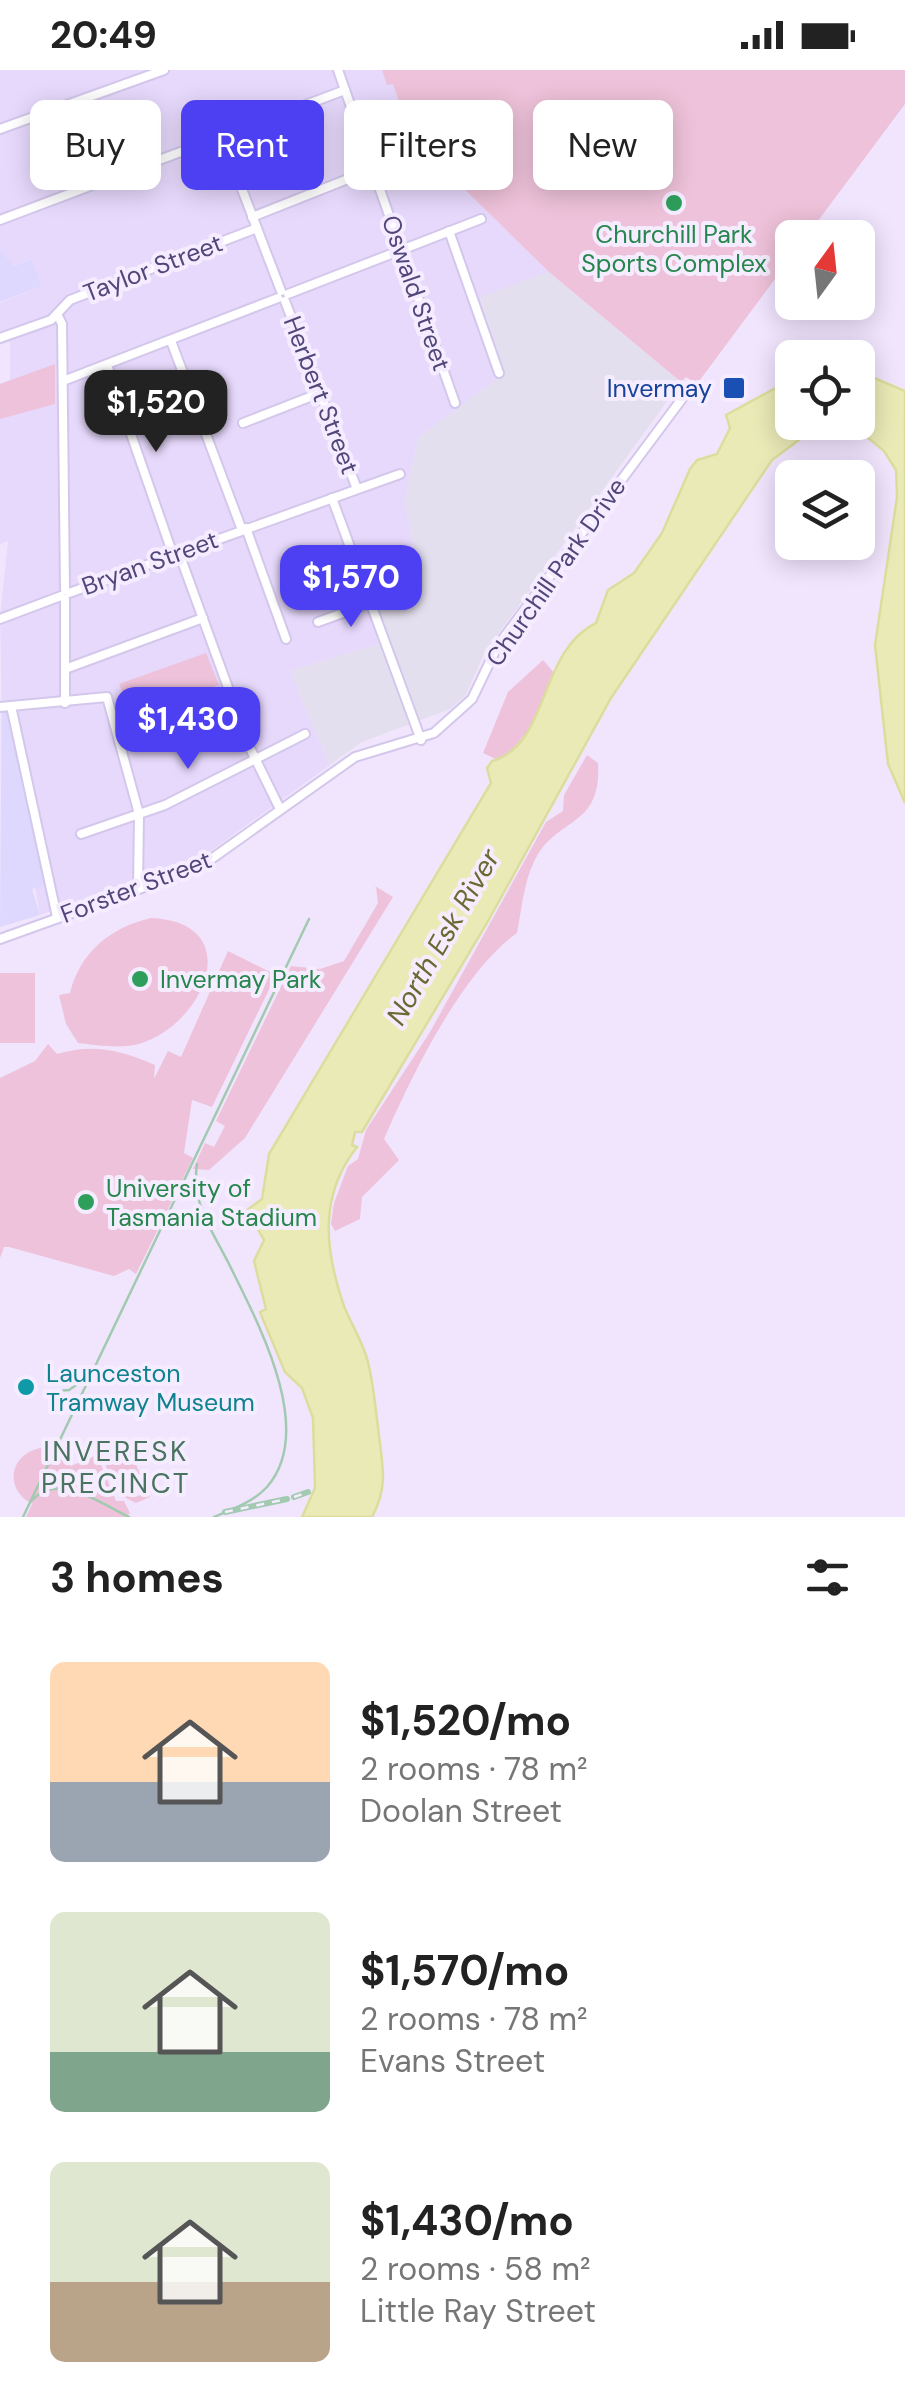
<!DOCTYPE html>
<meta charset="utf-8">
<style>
:root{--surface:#fff;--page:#f6f6f6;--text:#222;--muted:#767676;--accent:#4d40f3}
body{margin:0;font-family:"DM Sans",sans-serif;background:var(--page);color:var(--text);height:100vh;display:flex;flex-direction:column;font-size:38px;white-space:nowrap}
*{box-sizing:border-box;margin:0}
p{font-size:32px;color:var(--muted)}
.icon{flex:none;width:55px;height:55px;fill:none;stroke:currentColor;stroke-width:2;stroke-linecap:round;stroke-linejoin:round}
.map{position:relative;height:1447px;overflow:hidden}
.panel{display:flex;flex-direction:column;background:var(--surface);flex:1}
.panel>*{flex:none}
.banner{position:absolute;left:30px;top:30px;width:845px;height:90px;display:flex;gap:20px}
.needle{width:65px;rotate:15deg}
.buttons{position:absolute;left:775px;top:150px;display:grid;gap:20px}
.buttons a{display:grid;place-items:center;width:100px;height:100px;border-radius:15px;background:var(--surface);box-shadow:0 5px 25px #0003;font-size:50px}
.price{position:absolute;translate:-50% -85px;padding:0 22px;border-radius:20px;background:var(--accent);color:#fff;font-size:32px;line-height:65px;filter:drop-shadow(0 2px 5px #0008)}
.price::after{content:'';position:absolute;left:50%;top:60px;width:30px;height:22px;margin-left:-15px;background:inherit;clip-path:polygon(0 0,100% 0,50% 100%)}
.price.on{background:#222;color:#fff}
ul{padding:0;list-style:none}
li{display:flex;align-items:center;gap:30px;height:250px;padding:0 50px}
li span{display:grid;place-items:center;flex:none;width:280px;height:200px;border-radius:15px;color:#555}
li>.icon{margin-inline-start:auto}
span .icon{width:120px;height:120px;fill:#fffc;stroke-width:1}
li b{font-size:42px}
h2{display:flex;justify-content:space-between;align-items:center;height:120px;padding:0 50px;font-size:42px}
.pill{padding:0 35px;border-radius:15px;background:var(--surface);box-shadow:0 5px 25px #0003;font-size:35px;line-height:90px}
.pill.on{background:var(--accent);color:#fff}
.status{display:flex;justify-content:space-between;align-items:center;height:70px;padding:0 50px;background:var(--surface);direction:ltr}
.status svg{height:28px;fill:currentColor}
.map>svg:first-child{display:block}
.residential{fill:#e7d9fc}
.commercial{fill:#ded8ff}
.industrial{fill:#e4dfee}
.green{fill:#eec2da}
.water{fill:#eaeab7;stroke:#dcdd9d;stroke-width:2.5}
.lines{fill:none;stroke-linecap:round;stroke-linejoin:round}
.street-casing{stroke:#d3c7eb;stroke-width:12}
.street{stroke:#fff;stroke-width:8}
.tram{stroke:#a2cab1;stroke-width:2.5}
.rail-casing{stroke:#a2cab1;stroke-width:6}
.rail{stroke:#f5edff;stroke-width:2.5;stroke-dasharray:8;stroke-linecap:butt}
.leisure-dot{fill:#2e9e5b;stroke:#f5edff;stroke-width:4}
.transit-dot{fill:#1a4fb4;stroke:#f5edff;stroke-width:4}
.culture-dot{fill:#0f9aa8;stroke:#f5edff;stroke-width:4}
.labels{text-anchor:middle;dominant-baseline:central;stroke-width:8;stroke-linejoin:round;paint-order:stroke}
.leisure-label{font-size:25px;fill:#27864d;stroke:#f5edff;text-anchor:start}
.street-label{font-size:25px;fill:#52477a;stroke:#f5edff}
.transit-label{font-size:25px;fill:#164399;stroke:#f5edff;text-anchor:end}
.culture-label{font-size:25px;fill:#0d838f;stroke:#f5edff;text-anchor:start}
.water-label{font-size:28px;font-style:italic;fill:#696a31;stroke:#f5edff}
.neighbourhood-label{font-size:28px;letter-spacing:2.5px;fill:#4a745f;stroke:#f5edff}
</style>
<div class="status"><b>20:49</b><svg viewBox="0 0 49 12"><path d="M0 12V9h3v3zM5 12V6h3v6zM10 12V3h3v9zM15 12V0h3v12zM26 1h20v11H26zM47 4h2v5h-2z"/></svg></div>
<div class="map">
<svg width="905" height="1447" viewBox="0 0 905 1447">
<rect width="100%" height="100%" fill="#f1e5fe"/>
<path class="residential" d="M0 0H382L387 14 393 13 411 67 549 202 480 228 505 303 418 368 405 432 418 498 379 574 290 601 330 695 201 788 40 845 2 633 0 547 8 471 0 474V314L10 310V271L0 275V233L42 216 32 189 12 196 0 180Z"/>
<g class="commercial">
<path d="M0 180 13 196 32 189 42 216 0 232Z"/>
<path d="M2 581V632L14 641 46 815 32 819 40 845 0 857Z"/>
</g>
<path class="industrial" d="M549 202 681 312 484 584 466 625 450 639 362 672 330 695 290 601 379 574 360 521 418 498 405 432 418 368 505 303 480 227Z"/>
<g class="green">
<path d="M382 0H905V34L806 167 792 168V186L697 314 686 307 681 312 549 202 411 67 393 14 387 15Z"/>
<path d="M55 294V334L0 349V314Z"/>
<path d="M206 583 219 615 131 644 119 614Z"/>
<path d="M543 590 555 604 530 658 502 692 483 683 508 622Z"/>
<path d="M587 685 598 693C602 756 560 747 537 786 524 808 522 839 517 863 461 903 411 1007 384 1069L399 1090 362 1127 360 1149 335 1161 331 1154 334 1133 348 1096 358 1089 366 1060 430 962 546 752 563 741 564 725Z"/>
<path d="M370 813 393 827 245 1068 209 1100 193 1099 205 1073 214 1077 225 1056 216 1051 291 896 320 899 344 891 378 833 376 817Z"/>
<path d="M151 848C247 852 206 954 139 974 121 979 95 975 78 973L66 954 59 925 70 923C80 882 111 857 151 848Z"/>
<path d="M228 881 276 905 212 1037 192 1030 184 1083 193 1088 136 1204 129 1199 114 1206 9 1177H4L0 1188V1008L35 991 48 974 57 984C93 973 121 980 155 995L154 1009 168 981 181 987Z"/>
<rect x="0" y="903" width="35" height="70"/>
<path d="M127 1373 143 1411 131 1417 135 1427 148 1422 150 1427 136 1433 118 1424 101 1384Z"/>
<path d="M40 1378 58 1381 71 1396 97 1385 116 1431H124L130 1443 126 1447H26L32 1434C4 1419 9 1385 40 1378Z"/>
</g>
<path class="water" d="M858 301 905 321V733L888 694 875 575 897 427 896 400 884 381 866 366 826 361 803 367 772 390 611 628 487 853 362 1062H355L352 1075 357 1077C318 1126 325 1181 344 1236 351 1254 363 1272 368 1292 374 1317 376 1342 379 1366 383 1398 388 1417 372 1447H302L315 1418 313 1348 302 1318 285 1302 260 1242 266 1239 254 1191 264 1170 247 1140 262 1129 269 1084 491 713 487 698 492 691C550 675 538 581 596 553L608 520 634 503 662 463 690 399 697 390 717 384 730 358 726 345 792 309V352H858Z"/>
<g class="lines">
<g class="street-casing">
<g id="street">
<path d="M338 0 455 333"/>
<path d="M0 59 164 0"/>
<path d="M222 67 281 221"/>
<path d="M252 147 373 99"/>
<path d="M0 150 345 20"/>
<path d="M449 161 499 303"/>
<path d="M288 224 481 149"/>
<path d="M285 231 357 419"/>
<path d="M58 246 62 254 65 520"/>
<path d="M0 268 51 250 70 230 257 158"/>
<path d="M171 271 242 460"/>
<path d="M107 295 173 485"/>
<path d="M63 311 278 228"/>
<path d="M243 353 320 323"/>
<path d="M332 428 421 670"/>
<path d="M246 458 286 569"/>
<path d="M179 483 250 678 280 739"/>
<path d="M69 523 400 404"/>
<path d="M65 529V633"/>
<path d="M0 549 61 526"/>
<path d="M318 552 370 533"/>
<path d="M65 599 203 548"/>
<path d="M11 636 57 847"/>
<path d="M0 637 107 627 139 744 138 819"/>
<path d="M81 764 165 735 305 664"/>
<path d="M0 869 200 797 355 687 434 663 472 629 497 577 684 326"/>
</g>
</g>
<use href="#street" class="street"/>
<g class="tram">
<path d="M197 1094C191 1134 212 1160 229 1194 257 1251 317 1360 267 1417 253 1432 233 1439 214 1447"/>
<path d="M44 1322 69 1320 89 1306"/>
<path d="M31 1431C59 1401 99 1433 129 1447"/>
<path d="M23 1447 309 849"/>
</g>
<g class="rail-casing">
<g id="rail">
<path d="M294 1427 308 1422"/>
<path d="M225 1442 287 1429"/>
</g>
</g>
<use href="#rail" class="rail"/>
</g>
<g class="leisure-dot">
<circle cx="674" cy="133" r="10"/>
<circle cx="140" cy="909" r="10"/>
<circle cx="86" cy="1132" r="10"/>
</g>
<rect class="transit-dot" x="722" y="306" width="24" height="24" rx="5"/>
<circle class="culture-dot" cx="26" cy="1317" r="10"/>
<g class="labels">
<g class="leisure-label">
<text x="674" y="164" text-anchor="middle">Churchill Park<tspan x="674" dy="29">Sports Complex</tspan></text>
<text x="160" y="909">Invermay Park</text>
<text x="106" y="1118">University of<tspan x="106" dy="29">Tasmania Stadium</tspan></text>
</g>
<g class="street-label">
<text transform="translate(153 198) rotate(-21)">Taylor Street</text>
<text transform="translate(416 223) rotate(71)">Oswald Street</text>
<text transform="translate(321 325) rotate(69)">Herbert Street</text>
<text transform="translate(150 493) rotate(-20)">Bryan Street</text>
<text transform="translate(556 502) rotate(-55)">Churchill Park Drive</text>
<text transform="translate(136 817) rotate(-21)">Forster Street</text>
</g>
<g class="transit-label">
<text x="712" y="318">Invermay</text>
</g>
<g class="culture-label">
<text x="46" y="1303">Launceston<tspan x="46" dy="29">Tramway Museum</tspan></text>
</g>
<g class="water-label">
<text transform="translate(443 867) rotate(-60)">North Esk River</text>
</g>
<g class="neighbourhood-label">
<text x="116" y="1381">INVERESK<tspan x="116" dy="32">PRECINCT</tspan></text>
</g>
</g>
</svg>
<div class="buttons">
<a><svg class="needle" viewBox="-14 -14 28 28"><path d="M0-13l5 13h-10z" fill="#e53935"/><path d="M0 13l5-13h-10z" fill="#767676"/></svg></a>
<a><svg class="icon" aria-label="locate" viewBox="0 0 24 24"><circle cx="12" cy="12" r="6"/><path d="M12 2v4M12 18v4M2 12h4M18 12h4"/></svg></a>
<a><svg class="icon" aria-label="layers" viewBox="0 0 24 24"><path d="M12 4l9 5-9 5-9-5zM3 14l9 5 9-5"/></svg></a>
</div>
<b class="price on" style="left:156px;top:385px">$1,520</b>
<b class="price" style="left:351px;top:560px">$1,570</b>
<b class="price" style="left:188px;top:702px">$1,430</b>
<div class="banner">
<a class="pill">Buy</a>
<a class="pill on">Rent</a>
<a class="pill">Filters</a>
<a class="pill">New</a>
</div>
</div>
<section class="panel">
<h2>3 homes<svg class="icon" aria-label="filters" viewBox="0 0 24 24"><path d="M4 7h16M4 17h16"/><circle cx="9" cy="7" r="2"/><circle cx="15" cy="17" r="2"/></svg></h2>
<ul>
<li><span style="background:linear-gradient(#ffd9b3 60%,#9aa5b1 0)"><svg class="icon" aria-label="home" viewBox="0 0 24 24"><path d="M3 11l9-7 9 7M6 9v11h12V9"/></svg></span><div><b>$1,520/mo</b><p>2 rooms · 78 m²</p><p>Doolan Street</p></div></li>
<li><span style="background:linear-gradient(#dfe7d0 70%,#7fa58c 0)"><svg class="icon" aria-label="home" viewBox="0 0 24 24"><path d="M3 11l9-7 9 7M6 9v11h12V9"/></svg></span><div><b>$1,570/mo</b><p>2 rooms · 78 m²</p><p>Evans Street</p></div></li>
<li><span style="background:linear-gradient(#dfe7d0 60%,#b9a48a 0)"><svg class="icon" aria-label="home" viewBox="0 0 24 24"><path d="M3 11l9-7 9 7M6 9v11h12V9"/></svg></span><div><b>$1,430/mo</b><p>2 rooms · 58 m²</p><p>Little Ray Street</p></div></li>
</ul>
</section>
